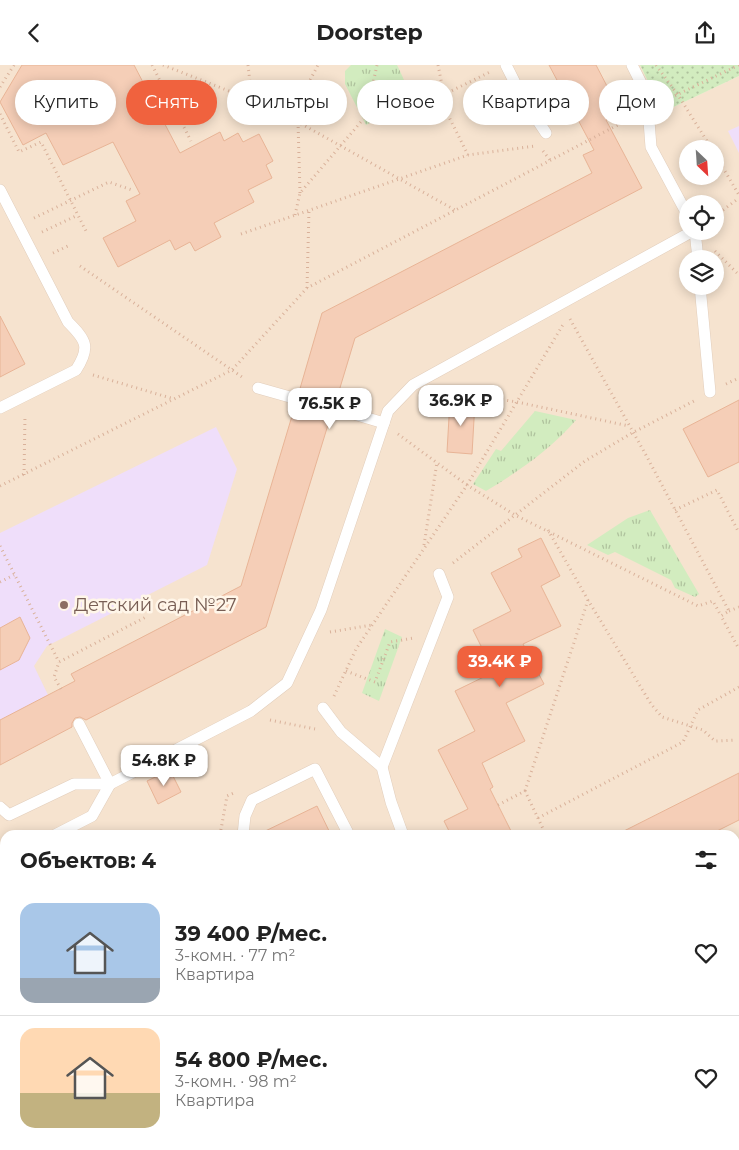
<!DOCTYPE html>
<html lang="ru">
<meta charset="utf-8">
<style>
:root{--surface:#fff;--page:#f2f2f2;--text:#222;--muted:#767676;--line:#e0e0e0;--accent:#f0623e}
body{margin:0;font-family:Montserrat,sans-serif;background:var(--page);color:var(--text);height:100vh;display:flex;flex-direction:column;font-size:19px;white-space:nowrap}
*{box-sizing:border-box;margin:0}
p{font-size:16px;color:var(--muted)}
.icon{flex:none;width:28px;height:28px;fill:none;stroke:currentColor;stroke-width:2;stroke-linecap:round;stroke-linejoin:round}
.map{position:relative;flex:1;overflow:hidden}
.panel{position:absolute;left:0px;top:765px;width:740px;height:320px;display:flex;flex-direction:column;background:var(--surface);border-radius:15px 15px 0 0;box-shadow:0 2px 12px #0003}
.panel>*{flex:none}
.hud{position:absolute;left:15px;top:15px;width:710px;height:45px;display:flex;gap:10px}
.needle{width:32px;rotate:155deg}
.fabs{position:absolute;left:679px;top:75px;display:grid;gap:10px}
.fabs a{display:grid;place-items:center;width:45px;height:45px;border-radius:50%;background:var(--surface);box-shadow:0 2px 12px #0003;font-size:25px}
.price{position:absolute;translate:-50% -42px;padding:0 11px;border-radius:10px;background:#fff;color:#222;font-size:16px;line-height:32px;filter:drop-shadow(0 1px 2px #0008)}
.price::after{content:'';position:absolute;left:50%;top:30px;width:15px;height:11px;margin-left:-8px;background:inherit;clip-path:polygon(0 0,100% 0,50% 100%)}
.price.current{background:var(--accent);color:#fff}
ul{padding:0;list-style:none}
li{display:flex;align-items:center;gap:15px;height:125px;padding:0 20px}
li+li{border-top:1px solid var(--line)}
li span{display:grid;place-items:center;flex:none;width:140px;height:100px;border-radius:15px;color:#555}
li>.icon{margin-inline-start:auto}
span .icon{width:60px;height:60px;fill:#fffc;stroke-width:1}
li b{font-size:21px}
h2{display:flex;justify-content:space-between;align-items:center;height:60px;padding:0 20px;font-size:21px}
.pill{padding:0 18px;border-radius:22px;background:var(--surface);box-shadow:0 2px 12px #0003;font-size:18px;line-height:45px}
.pill.current{background:var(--accent);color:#fff}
header{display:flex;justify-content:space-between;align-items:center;height:65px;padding:0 20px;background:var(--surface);font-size:22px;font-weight:700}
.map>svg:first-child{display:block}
.residential{fill:#f6e3cf;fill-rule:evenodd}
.education{fill:#efdefa}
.grass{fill:url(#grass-dots)}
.park{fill:url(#park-tufts)}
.building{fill:#f5ceb7;stroke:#e8b496}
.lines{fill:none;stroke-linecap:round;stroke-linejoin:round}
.service-casing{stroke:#e2cebc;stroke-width:12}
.minor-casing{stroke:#e2cebc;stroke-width:22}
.path{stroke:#d9b19a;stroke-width:3;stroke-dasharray:1 4;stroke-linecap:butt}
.service{stroke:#fff;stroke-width:11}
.minor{stroke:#fff;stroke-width:21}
.education-dot{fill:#8d6e63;stroke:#fff6e9;stroke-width:2}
.labels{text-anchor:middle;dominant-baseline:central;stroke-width:5;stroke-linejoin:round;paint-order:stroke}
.education-label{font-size:18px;fill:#785e54;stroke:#fff6e9;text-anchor:start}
</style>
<header><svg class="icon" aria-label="back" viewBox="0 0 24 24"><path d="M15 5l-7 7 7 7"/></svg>Doorstep<svg class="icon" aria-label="share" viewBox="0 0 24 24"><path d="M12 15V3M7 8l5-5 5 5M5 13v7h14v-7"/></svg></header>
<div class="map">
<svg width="739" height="1085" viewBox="0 0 739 1085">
<defs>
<pattern id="grass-dots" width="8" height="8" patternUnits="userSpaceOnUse" patternTransform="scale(1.25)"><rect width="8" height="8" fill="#d2ecbf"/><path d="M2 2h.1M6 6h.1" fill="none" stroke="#afc29d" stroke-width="1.8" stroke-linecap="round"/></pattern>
<pattern id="park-tufts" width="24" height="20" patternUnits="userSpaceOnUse" patternTransform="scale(1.25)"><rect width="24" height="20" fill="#d2ecbf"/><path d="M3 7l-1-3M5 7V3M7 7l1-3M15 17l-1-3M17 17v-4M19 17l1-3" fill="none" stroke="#afc29d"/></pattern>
</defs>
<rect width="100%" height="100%" fill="#fef2e1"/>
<path class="residential" d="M0 0H640L663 47 739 11V897L735 899V770H5V1080H391L382 1085H0ZM688 84H715V111H688ZM688 139H715V166H688ZM688 194H715V221H688Z"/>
<g class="education">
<path d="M739 61V88L728 66Z"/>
<path d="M216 362 237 404 207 500 47 581 34 601 48 630 0 655V468Z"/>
</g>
<path class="grass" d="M640 0H739V11L663 47Z"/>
<g class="park">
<path d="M351 0H397C420 45 405 42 366 60L345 19V6Z"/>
<path d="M535 346 576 355C550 385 519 406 486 426L473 419 496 384 501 386Z"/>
<path d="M650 445 699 529 695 532 675 523 671 515 615 487 608 490 587 480 628 453Z"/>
<path d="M385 564 402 572 379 636 362 628Z"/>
<path d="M739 997V1085H569L578 1080H735V999Z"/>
<path d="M111 1080H172L170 1085H114Z"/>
</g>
<g class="building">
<path d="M22 0H134L180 88 220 67 224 76 238 68 243 77 259 69 273 96 266 100 272 113 248 125 254 137 214 158 221 172 195 186 190 177 175 185 170 175 118 202 103 173 136 156 126 136 140 129 113 77 63 100 46 68 23 80 0 37Z"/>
<path d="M549 0H596L621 48 606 55 642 123 355 273 336 336H332L327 340V345L331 350 266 562 86 655 80 652 75 653 72 658V662L0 700V655L75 616 71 609 241 521 295 341H299L304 336V332L299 327 322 248 592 108 583 90 594 85Z"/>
<path d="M0 251 25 299 0 312Z"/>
<path d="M450 335 475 337 472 389 447 387Z"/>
<path d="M739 335V397L708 412 683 364Z"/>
<path d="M541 473 560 511 541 521 561 561 523 579 544 619 506 638 525 676 482 698 493 722 490 724 513 770H451L444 756 468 744 438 685 475 666 455 626 494 607 473 565 511 546 491 508 522 492 518 484Z"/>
<path d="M20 552 30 573 19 595 0 605V563Z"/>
<path d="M170 705 181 727 158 739 147 716Z"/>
<path d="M739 708V755L709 770H616Z"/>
<path d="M317 741 331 770H257Z"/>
</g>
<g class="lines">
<g class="service-casing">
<g id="service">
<path d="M506 0 522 32 546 68"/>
<path d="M632 0 647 30 651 82 688 151"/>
<path d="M0 125 68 257C86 275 91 282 76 305L0 343"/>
<path d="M695 166 698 194"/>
<path d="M700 221 710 327"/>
<path d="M258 323 297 334"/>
<path d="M334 343 384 358"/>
<path d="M323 643 341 667 382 702 391 737 403 770"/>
<path d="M382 702 448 532 439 509"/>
<path d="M0 742 9 750 74 719H110L251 646 287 618 321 545 388 346 413 320 693 166"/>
<path d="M55 770 92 751 110 719 79 659"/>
<path d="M243 770 245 751 252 735 315 704 349 770"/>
<path d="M0 798 5 796"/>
<path d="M0 865 5 863"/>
<path d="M0 901 5 910"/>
<path d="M92 1080 95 1085"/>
<path d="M349 1080 352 1085"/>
</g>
</g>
<g class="minor-casing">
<g id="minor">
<path d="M735 947 739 945"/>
<path d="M472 1085 482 1080"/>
</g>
</g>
<g class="path">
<path d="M152 0 191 76"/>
<path d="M163 0 252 35 298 57 455 145"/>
<path d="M248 0 252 35"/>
<path d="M438 0 448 50 468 90"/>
<path d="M656 0 678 30 712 84"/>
<path d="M0 22 14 0"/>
<path d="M443 30 490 7"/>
<path d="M666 35 739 0"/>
<path d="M0 49 19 87 41 77 87 168"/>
<path d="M543 86 550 95"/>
<path d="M715 89 739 130"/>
<path d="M300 128 298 57 308 19 318 0"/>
<path d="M295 150 300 128 366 51 377 0"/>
<path d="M715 151 739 133"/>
<path d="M34 153 109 117 132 125"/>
<path d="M42 167 78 150"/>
<path d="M241 169 468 90 535 81"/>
<path d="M715 186 739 210"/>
<path d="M53 188 70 180"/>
<path d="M80 201 245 314"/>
<path d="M307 223 309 145"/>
<path d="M570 254 647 392 729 546 721 551 739 584"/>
<path d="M93 310 174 334"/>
<path d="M726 319 739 313"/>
<path d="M443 325 517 337 629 361"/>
<path d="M398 369 467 420 515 450 698 541 713 536 721 551"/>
<path d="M24 410 25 350"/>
<path d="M0 421 232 305 307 223 631 53"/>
<path d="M675 445 717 425 739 468"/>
<path d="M548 465 588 535 651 639 662 652 703 665 715 676 736 675"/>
<path d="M424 480 437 397"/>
<path d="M0 481 59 597"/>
<path d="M453 498 585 396 632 368 696 335"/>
<path d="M0 517 14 510"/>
<path d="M729 546 739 542"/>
<path d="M330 567 372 560"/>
<path d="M346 606 375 617 390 577 414 573"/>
<path d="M61 624 54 612 59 597 146 552"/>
<path d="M334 631 356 584 467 420 564 258"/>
<path d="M270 655 315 664"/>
<path d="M525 726 588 535"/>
<path d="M498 740 525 726 546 770"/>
<path d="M538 753 683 677 698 645 739 622"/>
<path d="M727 768 728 770"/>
<path d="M220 770 227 731 236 727"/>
<path d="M442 770 449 766"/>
<path d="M735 781 739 779"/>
<path d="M735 784 739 792"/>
<path d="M735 994 739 992"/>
<path d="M0 1048 5 1057"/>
<path d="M17 1080 20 1085"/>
<path d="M145 1080 148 1085"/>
<path d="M626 1080 634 1085"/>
<path d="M192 1085 194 1080"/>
<path d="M260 1085 262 1080"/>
<path d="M562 1085 572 1080"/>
</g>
<use href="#service" class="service"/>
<use href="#minor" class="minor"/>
</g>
<circle class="education-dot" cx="64" cy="540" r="5"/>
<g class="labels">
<g class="education-label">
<text x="74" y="540">Детский сад №27</text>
</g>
</g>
</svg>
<div class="fabs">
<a><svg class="needle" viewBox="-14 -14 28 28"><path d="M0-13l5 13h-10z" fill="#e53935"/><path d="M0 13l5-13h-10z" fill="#767676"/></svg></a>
<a><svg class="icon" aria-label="locate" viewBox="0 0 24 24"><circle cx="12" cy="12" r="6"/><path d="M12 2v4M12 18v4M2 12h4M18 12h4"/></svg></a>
<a><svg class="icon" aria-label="layers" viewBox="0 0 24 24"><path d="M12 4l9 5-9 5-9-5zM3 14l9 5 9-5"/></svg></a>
</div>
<b class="price" style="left:461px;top:362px">36.9K ₽</b>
<b class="price" style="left:330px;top:365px">76.5K ₽</b>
<b class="price current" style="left:500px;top:623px">39.4K ₽</b>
<b class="price" style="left:164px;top:722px">54.8K ₽</b>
<div class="hud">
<a class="pill">Купить</a>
<a class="pill current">Снять</a>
<a class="pill">Фильтры</a>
<a class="pill">Новое</a>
<a class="pill">Квартира</a>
<a class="pill">Дом</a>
</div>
<section class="panel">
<h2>Объектов: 4<svg class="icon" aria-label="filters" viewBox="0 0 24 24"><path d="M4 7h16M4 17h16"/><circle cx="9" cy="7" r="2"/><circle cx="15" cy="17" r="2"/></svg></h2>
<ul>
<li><span style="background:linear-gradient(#a9c7e8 75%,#9aa5b1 0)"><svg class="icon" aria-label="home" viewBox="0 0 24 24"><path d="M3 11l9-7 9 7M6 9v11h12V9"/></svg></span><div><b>39 400 ₽/мес.</b><p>3-комн. · 77 m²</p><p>Квартира</p></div><svg class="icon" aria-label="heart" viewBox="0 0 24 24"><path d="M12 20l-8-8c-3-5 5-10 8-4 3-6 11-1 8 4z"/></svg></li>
<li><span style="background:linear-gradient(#ffd9b3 65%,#c2b280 0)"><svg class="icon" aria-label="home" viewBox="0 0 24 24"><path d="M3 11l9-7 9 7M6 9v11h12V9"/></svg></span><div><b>54 800 ₽/мес.</b><p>3-комн. · 98 m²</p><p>Квартира</p></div><svg class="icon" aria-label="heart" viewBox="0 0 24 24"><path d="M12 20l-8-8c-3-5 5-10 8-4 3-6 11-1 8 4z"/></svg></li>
</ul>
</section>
</div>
